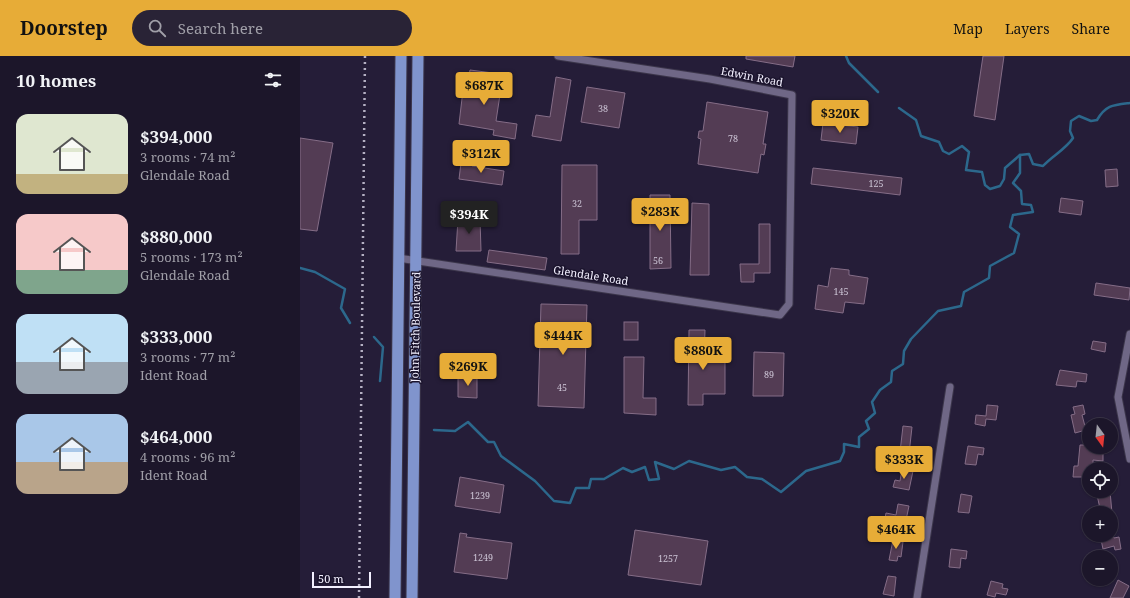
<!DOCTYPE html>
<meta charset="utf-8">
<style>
:root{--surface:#1c162a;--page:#292336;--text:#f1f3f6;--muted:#a09fa8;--line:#3a3547;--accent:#e7ac37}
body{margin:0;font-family:"Noto Serif",serif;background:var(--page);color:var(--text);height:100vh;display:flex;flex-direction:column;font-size:15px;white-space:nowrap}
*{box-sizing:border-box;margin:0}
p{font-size:13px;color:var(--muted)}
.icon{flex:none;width:22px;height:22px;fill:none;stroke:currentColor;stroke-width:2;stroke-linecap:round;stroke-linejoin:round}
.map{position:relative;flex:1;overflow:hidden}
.details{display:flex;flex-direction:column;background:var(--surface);width:300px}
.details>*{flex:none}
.needle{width:26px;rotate:165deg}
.buttons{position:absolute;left:782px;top:362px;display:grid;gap:8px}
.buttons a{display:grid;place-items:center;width:36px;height:36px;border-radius:50%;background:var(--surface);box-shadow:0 1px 3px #0004,0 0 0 1px var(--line);font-size:20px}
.scale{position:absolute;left:12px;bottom:10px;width:59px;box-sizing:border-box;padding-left:4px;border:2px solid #f3f0ff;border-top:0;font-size:11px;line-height:14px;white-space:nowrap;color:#f3f0ff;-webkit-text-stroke:3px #1b142d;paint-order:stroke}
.price{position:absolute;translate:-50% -34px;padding:0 9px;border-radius:4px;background:var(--accent);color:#111;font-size:13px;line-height:26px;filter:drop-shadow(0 1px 2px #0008)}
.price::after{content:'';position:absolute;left:50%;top:24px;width:12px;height:9px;margin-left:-6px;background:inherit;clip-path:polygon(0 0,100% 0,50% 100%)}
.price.active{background:#222;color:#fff}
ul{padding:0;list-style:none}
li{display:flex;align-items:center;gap:12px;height:100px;padding:0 16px}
li span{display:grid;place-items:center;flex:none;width:112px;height:80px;border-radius:12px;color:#555}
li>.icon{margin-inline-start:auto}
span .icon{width:48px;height:48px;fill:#fffc;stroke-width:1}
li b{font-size:17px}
h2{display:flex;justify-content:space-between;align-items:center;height:48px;padding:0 16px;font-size:17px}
header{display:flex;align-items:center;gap:24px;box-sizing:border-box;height:56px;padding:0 20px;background:var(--accent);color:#111}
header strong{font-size:19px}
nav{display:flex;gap:22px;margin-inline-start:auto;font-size:14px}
.search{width:280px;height:36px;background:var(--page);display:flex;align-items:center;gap:10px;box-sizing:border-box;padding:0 14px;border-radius:22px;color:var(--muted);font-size:15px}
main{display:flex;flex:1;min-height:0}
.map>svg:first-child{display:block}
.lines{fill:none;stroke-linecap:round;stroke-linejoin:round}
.stream{stroke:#2c688c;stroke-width:2.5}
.building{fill:#533c54;stroke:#856d87}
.minor-casing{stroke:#3c364b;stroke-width:9}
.trunk-casing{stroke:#3c364b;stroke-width:13}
.minor{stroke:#6f6786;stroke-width:7}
.trunk{stroke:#8094cd;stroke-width:11}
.rail{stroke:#b5b0c3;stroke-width:2.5;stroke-dasharray:2 4;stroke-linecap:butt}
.labels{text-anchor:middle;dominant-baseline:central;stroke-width:3;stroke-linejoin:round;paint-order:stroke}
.number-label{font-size:9px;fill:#cbc3d4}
.street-label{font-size:11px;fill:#f3f0ff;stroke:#1b142d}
</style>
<header>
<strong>Doorstep</strong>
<div class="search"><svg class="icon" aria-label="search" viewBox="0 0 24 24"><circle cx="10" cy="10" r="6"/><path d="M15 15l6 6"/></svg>Search here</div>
<nav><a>Map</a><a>Layers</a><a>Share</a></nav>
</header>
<main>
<section class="details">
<h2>10 homes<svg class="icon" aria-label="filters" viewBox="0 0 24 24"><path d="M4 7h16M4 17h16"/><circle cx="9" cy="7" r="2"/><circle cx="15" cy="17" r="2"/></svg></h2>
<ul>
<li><span style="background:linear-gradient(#dfe7d0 75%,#c2b280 0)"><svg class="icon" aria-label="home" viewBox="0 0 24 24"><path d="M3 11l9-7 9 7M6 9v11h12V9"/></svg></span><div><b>$394,000</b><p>3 rooms · 74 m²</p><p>Glendale Road</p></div></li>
<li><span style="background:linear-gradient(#f6c9c9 70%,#7fa58c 0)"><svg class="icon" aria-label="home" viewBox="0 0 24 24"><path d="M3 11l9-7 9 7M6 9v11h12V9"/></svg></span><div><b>$880,000</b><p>5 rooms · 173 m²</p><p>Glendale Road</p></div></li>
<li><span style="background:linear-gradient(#bfe0f5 60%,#9aa5b1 0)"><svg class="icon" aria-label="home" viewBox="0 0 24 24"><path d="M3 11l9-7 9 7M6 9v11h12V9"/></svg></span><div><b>$333,000</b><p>3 rooms · 77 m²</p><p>Ident Road</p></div></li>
<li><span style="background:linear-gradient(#a9c7e8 60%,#b9a48a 0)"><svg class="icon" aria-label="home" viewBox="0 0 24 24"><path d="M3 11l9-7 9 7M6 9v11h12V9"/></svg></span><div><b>$464,000</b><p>4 rooms · 96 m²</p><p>Ident Road</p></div></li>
</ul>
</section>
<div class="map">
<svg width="830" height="542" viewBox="0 0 830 542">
<rect width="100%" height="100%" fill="#251d38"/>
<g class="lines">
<g class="stream">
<path d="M546 0 549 7 578 36"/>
<path d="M599 52 616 64 621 80 639 86 643 95 649 98 662 90 669 96 666 114 682 116 685 129 690 133 700 130 704 123 705 112 720 99"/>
<path d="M720 99 729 98 733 108 743 110C752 100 766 93 773 82L770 75 771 65 779 60 791 65 797 64C806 49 813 49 830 47"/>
<path d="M0 212 15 216 45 233 41 252 50 267"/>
<path d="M74 281 83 291 80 325"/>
<path d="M134 374 155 375 168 366 188 386H194L201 400 235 425 254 445 270 447 276 432H289L291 423H304L323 412 332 416 345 411 349 424 359 423 355 406 374 413 389 405 421 414 435 411 447 421 462 423 481 436 506 415 540 405 544 396V388L559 391V381L569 373 566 365 575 357 572 346 580 334 591 326 592 315 603 308 604 295 611 283 638 255 661 250 664 236 689 222 690 210 714 197 719 178 710 171 713 159 733 156 731 149 722 148 721 135 713 127 720 117V99"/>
</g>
</g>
<g class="building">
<path d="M446 0H495L493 11 446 3Z"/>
<path d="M683 0H704L695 64 674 60Z"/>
<path d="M170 14 193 17 191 30 201 32 196 65 217 68 215 83 193 79 194 74 159 68 163 34H164L166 26H168Z"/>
<path d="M256 21 271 24 261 85 232 80 236 59 250 61Z"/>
<path d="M287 31 325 37 319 72 281 66Z"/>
<path d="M407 46 468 56 463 88H466L464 99 461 98 458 117 398 108 401 83 398 82 399 75H403Z"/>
<path d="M523 67 558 71 556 88 521 84Z"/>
<path d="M0 82 33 87 17 175 0 173Z"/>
<path d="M161 107 172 108V110L204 115 202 129 159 123Z"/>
<path d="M262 109H297V164H279V198H261Z"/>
<path d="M513 112 602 122 600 139 511 128Z"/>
<path d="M817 113 818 130 806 131 805 114Z"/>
<path d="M350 139H370L371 212 350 213Z"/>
<path d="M761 142 783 145 781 159 759 156Z"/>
<path d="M392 147 409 148V219H390Z"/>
<path d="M158 163H180L181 195H156Z"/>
<path d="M459 168H470V217H454V226H441L440 208H459Z"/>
<path d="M189 194 247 202 245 214 187 206Z"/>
<path d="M531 212 549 214V219L568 222 564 248 545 246 543 257 515 253 518 229 528 231Z"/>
<path d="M796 227 830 232 829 244 794 239Z"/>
<path d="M241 248 287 249 284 352 238 350Z"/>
<rect x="324" y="266" width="14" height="18"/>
<path d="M389 274H405L404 303H425V338H403V349H388Z"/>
<path d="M793 285 806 287 805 296 791 293Z"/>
<path d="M454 296 484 297 483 340H453Z"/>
<path d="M324 301H344L343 342H356V359L324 357Z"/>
<path d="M760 314 787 318 786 326 777 325 776 331 756 329Z"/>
<path d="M158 321H177V342L158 341Z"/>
<path d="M687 349 698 350 696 364 686 363 685 370 675 368 676 359 686 360Z"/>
<path d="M783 349 785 358 782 359 786 374 775 377 771 359 775 358 773 351Z"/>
<path d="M603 370 612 371 609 398 600 396Z"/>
<path d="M780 389H789V391H793V395H803V405L793 404V413H789V421H773L774 410H778Z"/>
<path d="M668 390 684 392 683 399 678 398 676 409 665 408Z"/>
<path d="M602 413 613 415 609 434 593 431 595 424 600 425Z"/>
<path d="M160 421 204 429 200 457 155 450Z"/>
<path d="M810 435 812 457H801L797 439Z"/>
<path d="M661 438 672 440 669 457 658 456Z"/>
<path d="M598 448 609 450 605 469 584 467 586 457 596 459Z"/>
<path d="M335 474 408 485 401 529 328 519Z"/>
<path d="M160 477 167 478 166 481 212 487 207 523 154 516Z"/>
<path d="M800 479H813L814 482 819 481 821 493 815 494 814 490 803 493Z"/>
<path d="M593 484 603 486 601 501 598 500 597 505 589 504Z"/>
<path d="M651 493 667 495 666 503 661 502 660 512 649 511Z"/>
<path d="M588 520 596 521 594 540 583 538Z"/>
<path d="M818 524 829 530 823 542H810Z"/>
<path d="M691 525 703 528 702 532 708 533 706 539 696 537 695 541 687 539Z"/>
</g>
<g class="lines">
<g class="minor-casing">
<g id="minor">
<path d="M98 202 480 259 489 248 492 39 410 23 258 0"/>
<path d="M830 278 818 341 830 403"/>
<path d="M617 542 650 331"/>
</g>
</g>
<g class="trunk-casing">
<g id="trunk">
<path d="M95 542 101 0"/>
<path d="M112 542 118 0"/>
</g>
</g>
<use href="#minor" class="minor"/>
<use href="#trunk" class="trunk"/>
<path class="rail" d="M59 542 65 0"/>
</g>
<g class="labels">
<g class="number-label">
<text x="303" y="52">38</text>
<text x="433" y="82">78</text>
<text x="576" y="127">125</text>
<text x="277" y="147">32</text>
<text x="358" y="204">56</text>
<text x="541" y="235">145</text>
<text x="469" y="318">89</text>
<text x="262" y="331">45</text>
<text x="180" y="439">1239</text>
<text x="183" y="501">1249</text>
<text x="368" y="502">1257</text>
</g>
<g class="street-label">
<text transform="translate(452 20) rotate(11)">Edwin Road</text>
<text transform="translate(291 219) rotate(9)">Glendale Road</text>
<text transform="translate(115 271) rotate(-89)">John Fitch Boulevard</text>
</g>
</g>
</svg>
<div class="buttons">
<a><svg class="needle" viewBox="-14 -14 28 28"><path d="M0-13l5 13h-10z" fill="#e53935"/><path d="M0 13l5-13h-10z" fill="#a09fa8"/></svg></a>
<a><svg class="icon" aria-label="locate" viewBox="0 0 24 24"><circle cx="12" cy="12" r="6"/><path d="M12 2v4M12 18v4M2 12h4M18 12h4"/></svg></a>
<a>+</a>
<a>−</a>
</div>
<div class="scale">50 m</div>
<b class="price" style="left:184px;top:50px">$687K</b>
<b class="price" style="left:540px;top:78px">$320K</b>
<b class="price" style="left:181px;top:118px">$312K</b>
<b class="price" style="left:360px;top:176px">$283K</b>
<b class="price active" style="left:169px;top:179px">$394K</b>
<b class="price" style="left:263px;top:300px">$444K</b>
<b class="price" style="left:403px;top:315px">$880K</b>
<b class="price" style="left:168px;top:331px">$269K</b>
<b class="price" style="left:604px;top:424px">$333K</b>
<b class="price" style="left:596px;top:494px">$464K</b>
</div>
</main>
